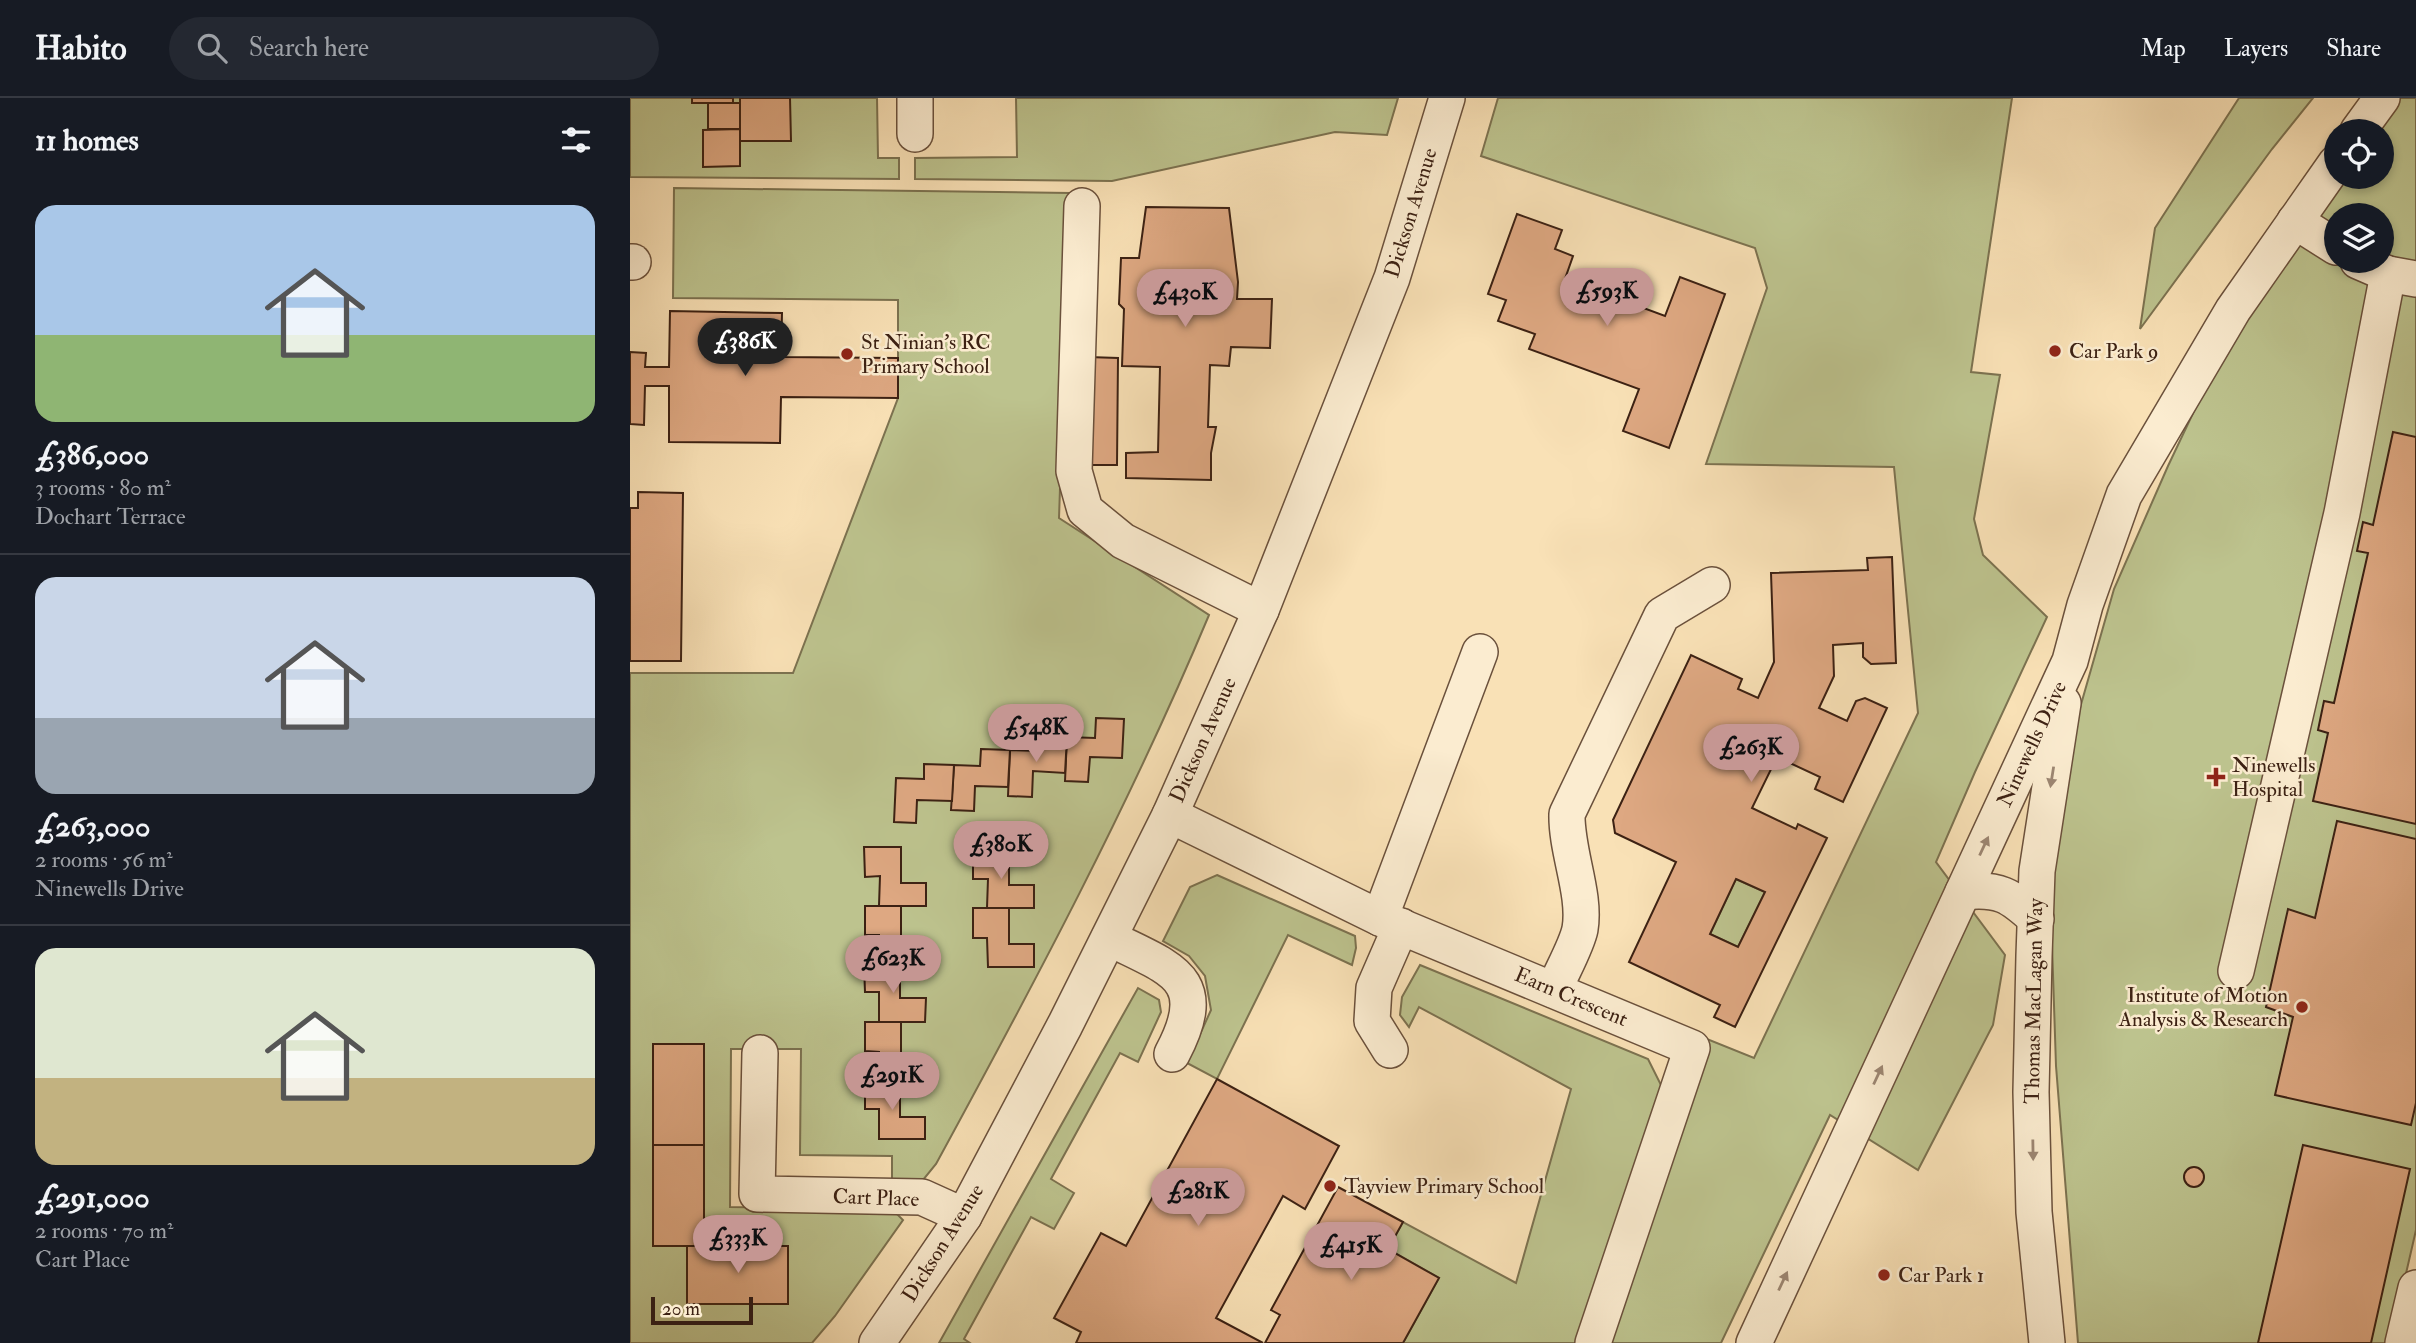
<!DOCTYPE html>
<meta charset="utf-8">
<style>
:root{--surface:#171b24;--page:#242831;--text:#f1f3f6;--muted:#9ea1a6;--line:#363941;--accent:#c59692}
body{margin:0;font-family:"IM FELL Double Pica",serif;background:var(--page);color:var(--text);height:100vh;display:flex;flex-direction:column;font-size:26px;white-space:nowrap}
*{box-sizing:border-box;margin:0}
p{font-size:23px;color:var(--muted)}
.icon{flex:none;width:38px;height:38px;fill:none;stroke:currentColor;stroke-width:2;stroke-linecap:round;stroke-linejoin:round}
.map{position:relative;flex:1;overflow:hidden}
.panel{display:flex;flex-direction:column;background:var(--surface);width:630px}
.panel>*{flex:none}
.fabs{position:absolute;left:1694px;top:21px;display:grid;gap:14px}
.fabs a{display:grid;place-items:center;width:70px;height:70px;border-radius:50%;background:var(--surface);box-shadow:0 4px 10px #0003;font-size:35px}
.scale{position:absolute;left:21px;bottom:18px;width:102px;box-sizing:border-box;padding-left:7px;border:4px solid #3c2113;border-top:0;font-size:19px;line-height:24px;white-space:nowrap;color:#3c2113;-webkit-text-stroke:5px #fbecd0;paint-order:stroke}
.price{position:absolute;translate:-50% -60px;padding:0 16px;border-radius:24px;background:var(--accent);color:#111;font-size:23px;line-height:46px;filter:drop-shadow(0 2px 4px #0008)}
.price::after{content:'';position:absolute;left:50%;top:42px;width:21px;height:16px;margin-left:-10px;background:inherit;clip-path:polygon(0 0,100% 0,50% 100%)}
.price.on{background:#222;color:#fff}
ul{padding:0;list-style:none}
li{display:grid;align-content:center;gap:14px;height:371px;padding:0 35px}
li+li{border-top:2px solid var(--line)}
li span{display:grid;place-items:center;height:217px;border-radius:21px;color:#555}
li>.icon{margin-inline-start:auto}
span .icon{width:126px;height:126px;fill:#fffc;stroke-width:1}
li b{font-size:30px}
h2{display:flex;justify-content:space-between;align-items:center;height:84px;padding:0 35px;font-size:30px}
header{display:flex;align-items:center;gap:42px;box-sizing:border-box;height:98px;padding:0 35px;background:var(--surface);border-bottom:2px solid var(--line)}
header strong{font-size:33px}
nav{display:flex;gap:38px;margin-inline-start:auto;font-size:24px}
.search{width:490px;height:63px;background:var(--page);display:flex;align-items:center;gap:18px;box-sizing:border-box;padding:0 24px;border-radius:38px;color:var(--muted);font-size:26px}
main{display:flex;flex:1;min-height:0}
.map>svg:first-child{display:block}
.green{fill:#bdc38e;stroke:#7c7250;stroke-width:2;fill-rule:evenodd}
.building{fill:#dea882;stroke:#3c2113;stroke-width:2;fill-rule:evenodd}
.lines{fill:none;stroke-linecap:round;stroke-linejoin:round}
.minor-casing{stroke:#6b513c;stroke-width:38}
.minor{stroke:#fbecd0;stroke-width:35}
.oneway{fill:#9c8672}
.poi-dot{fill:#8f2418;stroke:#fbecd0;stroke-width:2.5}
.labels{text-anchor:middle;dominant-baseline:central;stroke-width:5;stroke-linejoin:round;paint-order:stroke}
.street-label{font-size:21px;fill:#3c2113;stroke:#fbecd0}
.poi-label{font-size:21px;fill:#3c2113;stroke:#fbecd0;text-anchor:start}
</style>
<header>
<strong>Habito</strong>
<div class="search"><svg class="icon" aria-label="search" viewBox="0 0 24 24"><circle cx="10" cy="10" r="6"/><path d="M15 15l6 6"/></svg>Search here</div>
<nav><a>Map</a><a>Layers</a><a>Share</a></nav>
</header>
<main>
<section class="panel">
<h2>11 homes<svg class="icon" aria-label="filters" viewBox="0 0 24 24"><path d="M4 7h16M4 17h16"/><circle cx="9" cy="7" r="2"/><circle cx="15" cy="17" r="2"/></svg></h2>
<ul>
<li><span style="background:linear-gradient(#a9c7e8 60%,#8fb573 0)"><svg class="icon" aria-label="home" viewBox="0 0 24 24"><path d="M3 11l9-7 9 7M6 9v11h12V9"/></svg></span><div><b>£386,000</b><p>3 rooms · 80 m²</p><p>Dochart Terrace</p></div></li>
<li><span style="background:linear-gradient(#c9d6e8 65%,#9aa5b1 0)"><svg class="icon" aria-label="home" viewBox="0 0 24 24"><path d="M3 11l9-7 9 7M6 9v11h12V9"/></svg></span><div><b>£263,000</b><p>2 rooms · 56 m²</p><p>Ninewells Drive</p></div></li>
<li><span style="background:linear-gradient(#dfe7d0 60%,#c2b280 0)"><svg class="icon" aria-label="home" viewBox="0 0 24 24"><path d="M3 11l9-7 9 7M6 9v11h12V9"/></svg></span><div><b>£291,000</b><p>2 rooms · 70 m²</p><p>Cart Place</p></div></li>
</ul>
</section>
<div class="map">
<svg width="1786" height="1245" viewBox="0 0 1786 1245">
<rect width="100%" height="100%" fill="#f9e1b6"/>
<filter id="stains"><feTurbulence type="fractalNoise" baseFrequency=".00286" numOctaves="4"/><feColorMatrix values="0 0 0 0 .2 0 0 0 0 .09 0 0 0 0 .02 0 0 0 .5 -.17"/></filter>
<radialGradient id="worn" r=".72"><stop offset=".6" stop-color="#630" stop-opacity="0"/><stop offset="1" stop-color="#630" stop-opacity=".3"/></radialGradient>
<g class="green">
<path d="M0 0H247L248 60H269V81L0 79Z"/>
<path d="M386 0H768L757 37 705 34 482 83 285 81V60L387 59Z"/>
<path d="M868 0H1382L1341 274 1370 277 1344 421 1353 457 1417 519 1345 674 1306 764 1375 857 1363 927 1288 1072 1200 1017 1091 1245H975L1069 956 1077 941 1124 960 1288 615 1264 369 1076 366 1137 190 1125 150 851 58Z"/>
<path d="M1609 0H1683L1642 51 1510 231 1525 130Z"/>
<path d="M1764 0H1786V1132L1760 1245H1448L1426 968 1420 785 1446 624 1484 491 1538 368 1610 216 1708 79H1752V33H1740ZM1706 117H1752V163H1706Z"/>
<path d="M44 90 440 95 429 420 579 517C500 706 404 886 306 1066L293 1082H262V1058L170 1057 171 951H101L100 1109 262 1111 273 1122 205 1218 182 1245H0V575H163L268 300V202L43 200Z"/>
<path d="M587 777 725 838 726 850 722 867 658 837 587 981 557 965 581 912 575 878 559 858 533 843 560 789Z"/>
<path d="M1106 781 1135 794 1108 849 1080 836Z"/>
<path d="M790 867 1018 961 1032 989 947 1245H773L809 1180 758 1151 773 1124 886 1185 941 991 789 909 779 929 770 917 772 899Z"/>
<path d="M508 890 529 902 531 914 508 964 490 955 421 1081 444 1095 424 1131 401 1119 334 1241 340 1245H309Z"/>
</g>
<g class="building">
<rect x="62" y="0" width="41" height="5"/>
<path d="M110 0H160L161 43H110Z"/>
<rect x="78" y="5" width="32" height="26"/>
<path d="M110 31V68L73 69V32Z"/>
<path d="M516 109 599 110 608 184 607 201H642L640 250 601 249 599 268 580 267 578 329H586L581 355V382L496 380V355L528 354 530 269 492 268 494 211 489 206 491 160H509Z"/>
<path d="M887 116 932 132 925 151 943 158 935 181 1035 218 1050 179 1095 196 1039 350 993 333 1009 291 899 251 905 236 868 223 876 202 858 196Z"/>
<path d="M40 213 152 215 151 259 268 260V300L151 299 150 345 39 344V288H15L14 327 0 326V254L16 255 15 269H39Z"/>
<path d="M458 259 488 260 487 367H457Z"/>
<path d="M1763 334 1786 339V726L1683 703 1698 635 1688 632 1694 603 1704 605 1738 455 1727 453 1733 424 1743 427Z"/>
<path d="M8 394 53 395 51 563H0V410H8Z"/>
<path d="M1262 459 1266 565 1241 566 1233 559V545L1203 547 1204 578 1189 610 1217 623 1226 603 1235 600 1257 610 1213 704 1185 691 1190 679 1147 659 1122 710 1166 731 1168 726 1197 740 1105 929 1084 919 1090 907 999 864 1046 764 985 735 983 722 1061 557 1112 581 1108 591 1128 600 1144 564 1141 475 1238 472 1237 460ZM1106 781 1135 794 1108 849 1080 836Z"/>
<path d="M466 620 494 621 492 660 460 659 458 684 435 683 437 639 465 640Z"/>
<path d="M409 637 437 639 435 675 403 673 402 699 378 698 380 652 408 653Z"/>
<path d="M351 651 380 652 378 689 345 688 344 713 321 712 324 667 350 668Z"/>
<path d="M294 666 324 667 322 703 287 702 286 725 264 724 266 680 294 681Z"/>
<path d="M1707 723 1786 741V1005L1781 1027 1645 997 1663 919 1636 909 1658 811 1685 820Z"/>
<path d="M234 749H271V785H296V808H249L250 778 235 779Z"/>
<path d="M343 752H379V787H404V810H357L358 781H343Z"/>
<path d="M235 808H271V843H296V866H249V837H235Z"/>
<path d="M343 810H379V846H404V869H358L357 840H343Z"/>
<path d="M234 866H270V900H296L295 924H249V894H235Z"/>
<path d="M235 924H271V959H295V983H249V954L235 953Z"/>
<rect x="23" y="946" width="51" height="101"/>
<path d="M587 981 709 1048 675 1111 653 1098 586 1220 633 1245H446L451 1234 424 1220 471 1135 496 1148Z"/>
<path d="M235 982 270 983V1019H295V1041H249V1011H235Z"/>
<rect x="23" y="1047" width="51" height="101"/>
<path d="M1673 1047 1780 1071 1741 1245H1628Z"/>
<circle cx="1564" cy="1079" r="10"/>
<path d="M708 1089 773 1124 758 1151 809 1180 773 1245H635L650 1217 641 1212Z"/>
<rect x="57" y="1148" width="101" height="58"/>
</g>
<g class="lines">
<g class="minor-casing">
<g id="minor">
<path d="M1728 33 1752 0"/>
<path d="M285 36V0"/>
<path d="M452 108 444 373 455 412 493 443 631 512"/>
<path d="M1665 123 1706 149"/>
<path d="M1728 163 1758 176 1786 181"/>
<path d="M0 164H3"/>
<path d="M540 717 750 820 1062 950 963 1245"/>
<path d="M1333 794C1369 790 1380 797 1406 821"/>
<path d="M750 820 850 554"/>
<path d="M479 840C540 871 583 879 542 956"/>
<path d="M1606 873 1712 415 1758 176"/>
<path d="M924 892C931 875 947 847 950 831 956 796 936 753 937 716L1032 517 1082 487"/>
<path d="M760 952 742 923 744 890 771 828"/>
<path d="M130 955 127 1096 292 1099 334 1118"/>
<path d="M247 1245 334 1118 435 927 540 717 631 512 762 180 817 0"/>
<path d="M1124 1245 1440 563 1455 507 1494 397 1603 212 1706 65"/>
<path d="M1417 1245 1404 1114 1401 994 1404 858 1407 773 1433 605"/>
<path d="M1773 1245 1786 1190"/>
</g>
</g>
<use href="#minor" class="minor"/>
</g>
<defs><path id="oneway-solid" d="M-6-.8H1V-3.2L6.5 0L1 3.2V.8H-6Z" transform="scale(1.75)"/></defs>
<g class="oneway">
<use href="#oneway-solid" transform="translate(1422 679) rotate(99)"/>
<use href="#oneway-solid" transform="translate(1354 748) rotate(-65)"/>
<use href="#oneway-solid" transform="translate(1248 977) rotate(-65)"/>
<use href="#oneway-solid" transform="translate(1403 1052) rotate(89)"/>
<use href="#oneway-solid" transform="translate(1153 1183) rotate(-65)"/>
</g>
<g class="poi-dot">
<circle cx="1425" cy="253" r="7"/>
<circle cx="217" cy="256" r="7"/>
<path d="M1582.5 668.5h7v7h7v7h-7v7h-7v-7h-7v-7h7z"/>
<circle cx="1672" cy="909" r="7"/>
<circle cx="700" cy="1088" r="7"/>
<circle cx="1254" cy="1177" r="7"/>
</g>
<g class="labels">
<g class="street-label">
<text transform="translate(781 115) rotate(-73)">Dickson Avenue</text>
<text transform="translate(573 642) rotate(-66)">Dickson Avenue</text>
<text transform="translate(1402 646) rotate(-65)">Ninewells Drive</text>
<text transform="translate(941 899) rotate(23)">Earn Crescent</text>
<text transform="translate(1404 903) rotate(-89)">Thomas MacLagan Way</text>
<text transform="translate(246 1100) rotate(2)">Cart Place</text>
<text transform="translate(313 1145) rotate(-58)">Dickson Avenue</text>
</g>
<g class="poi-label">
<text x="231" y="244">St Ninian's RC<tspan x="231" dy="24">Primary School</tspan></text>
<text x="1439" y="253">Car Park 9</text>
<text x="1602" y="667">Ninewells<tspan x="1602" dy="24">Hospital</tspan></text>
<text x="1658" y="897" text-anchor="end">Institute of Motion<tspan x="1658" dy="24">Analysis &amp; Research</tspan></text>
<text x="714" y="1088">Tayview Primary School</text>
<text x="1268" y="1177">Car Park 1</text>
</g>
</g>
<rect width="100%" height="100%" filter="url(#stains)"/>
<rect width="100%" height="100%" fill="url(#worn)"/>
</svg>
<div class="fabs">
<a><svg class="icon" aria-label="locate" viewBox="0 0 24 24"><circle cx="12" cy="12" r="6"/><path d="M12 2v4M12 18v4M2 12h4M18 12h4"/></svg></a>
<a><svg class="icon" aria-label="layers" viewBox="0 0 24 24"><path d="M12 4l9 5-9 5-9-5zM3 14l9 5 9-5"/></svg></a>
</div>
<div class="scale">20 m</div>
<b class="price" style="left:977px;top:230px">£593K</b>
<b class="price" style="left:555px;top:231px">£430K</b>
<b class="price on" style="left:115px;top:280px">£386K</b>
<b class="price" style="left:406px;top:666px">£548K</b>
<b class="price" style="left:1121px;top:686px">£263K</b>
<b class="price" style="left:371px;top:783px">£380K</b>
<b class="price" style="left:263px;top:897px">£623K</b>
<b class="price" style="left:262px;top:1014px">£291K</b>
<b class="price" style="left:568px;top:1130px">£281K</b>
<b class="price" style="left:108px;top:1177px">£333K</b>
<b class="price" style="left:721px;top:1184px">£415K</b>
</div>
</main>
